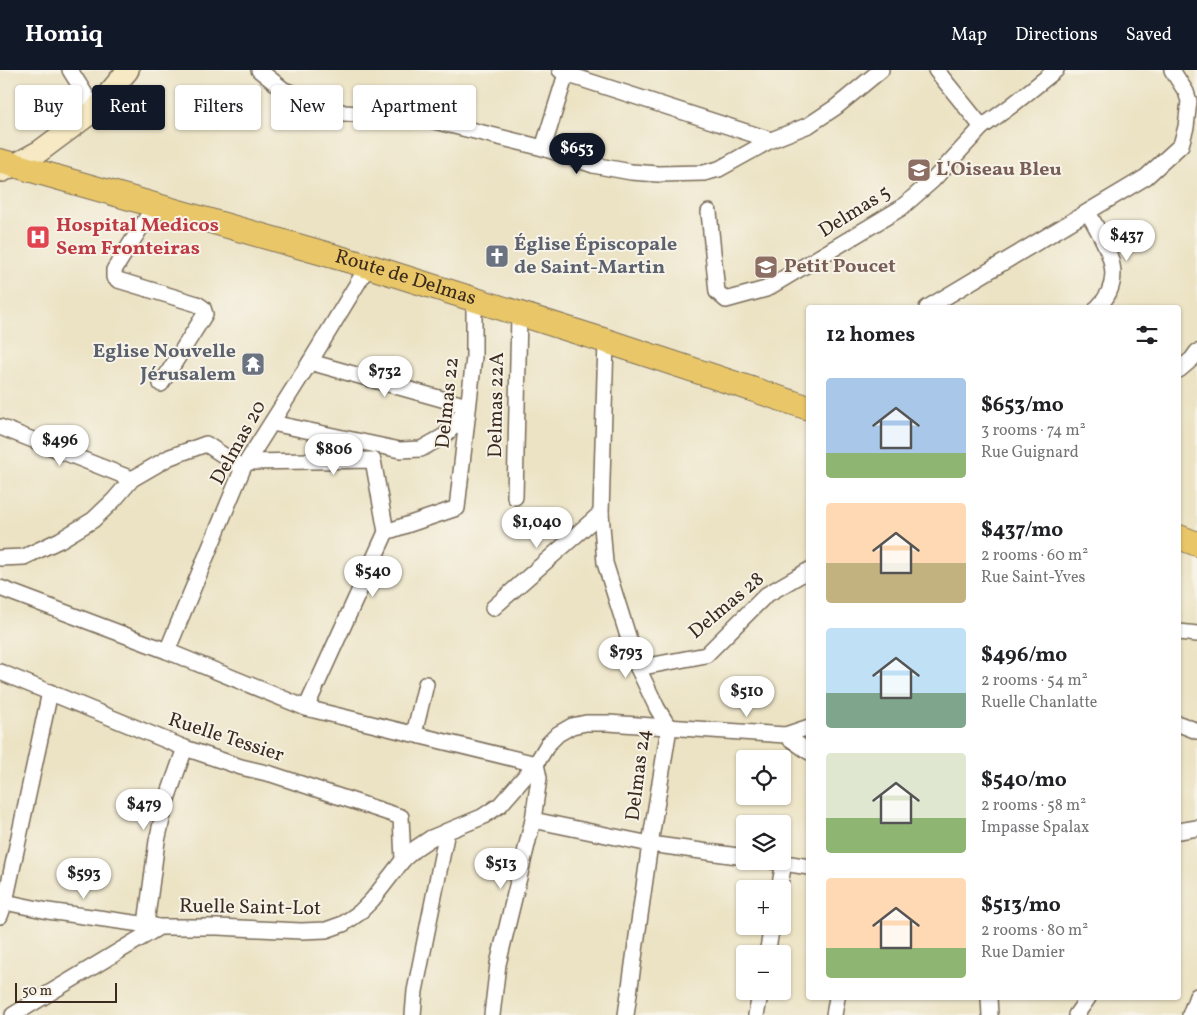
<!DOCTYPE html>
<meta charset="utf-8">
<style>
:root{--surface:#fff;--page:#f2f2f2;--text:#202124;--muted:#757577;--accent:#111827}
body{margin:0;font-family:Vollkorn,serif;background:var(--page);color:var(--text);height:100vh;display:flex;flex-direction:column;font-size:19px;white-space:nowrap}
*{box-sizing:border-box;margin:0}
p{font-size:16px;color:var(--muted)}
.icon{flex:none;width:28px;height:28px;fill:none;stroke:currentColor;stroke-width:2;stroke-linecap:round;stroke-linejoin:round}
.map{position:relative;flex:1;overflow:hidden}
.sheet{position:absolute;left:806px;top:235px;width:375px;height:695px;display:flex;flex-direction:column;background:var(--surface);border-radius:5px;box-shadow:0 1px 4px #0004}
.sheet>*{flex:none}
.banner{position:absolute;left:15px;top:15px;width:475px;height:45px;display:flex;gap:10px}
.tools{position:absolute;left:736px;top:680px;display:grid;gap:10px}
.tools a{display:grid;place-items:center;width:55px;height:55px;border-radius:5px;background:var(--surface);box-shadow:0 1px 4px #0004;font-size:25px}
.scale{position:absolute;left:15px;bottom:12px;width:102px;box-sizing:border-box;padding-left:5px;border:2px solid #3b2a1e;border-top:0;font-size:14px;line-height:18px;white-space:nowrap;color:#3b2a1e;-webkit-text-stroke:4px #f7f3e8;paint-order:stroke}
.price{position:absolute;translate:-50% -42px;padding:0 11px;border-radius:18px;background:#fff;color:#222;font-size:16px;line-height:32px;filter:drop-shadow(0 1px 2px #0008)}
.price::after{content:'';position:absolute;left:50%;top:30px;width:15px;height:11px;margin-left:-8px;background:inherit;clip-path:polygon(0 0,100% 0,50% 100%)}
.price.selected{background:var(--accent);color:#fff}
ul{padding:0;list-style:none}
li{display:flex;align-items:center;gap:15px;height:125px;padding:0 20px}
li span{display:grid;place-items:center;flex:none;width:140px;height:100px;border-radius:5px;color:#555}
li>.icon{margin-inline-start:auto}
span .icon{width:60px;height:60px;fill:#fffc;stroke-width:1}
li b{font-size:21px}
h2{display:flex;justify-content:space-between;align-items:center;height:60px;padding:0 20px;font-size:21px}
.chip{padding:0 18px;border-radius:5px;background:var(--surface);box-shadow:0 1px 4px #0004;font-size:18px;line-height:45px}
.chip.selected{background:var(--accent);color:#fff}
header{display:flex;align-items:center;gap:30px;box-sizing:border-box;height:70px;padding:0 25px;background:var(--accent);color:#fff}
header strong{font-size:24px}
nav{display:flex;gap:28px;margin-inline-start:auto;font-size:18px}
.map>svg:first-child{display:block}
.lines{fill:none;stroke-linecap:round;stroke-linejoin:round}
.street-casing{stroke:#796b58;stroke-width:18}
.secondary-casing{stroke:#796b58;stroke-width:24}
.primary-casing{stroke:#796b58;stroke-width:26}
.street{stroke:#fff;stroke-width:15}
.secondary{stroke:#f6e9c3;stroke-width:21}
.primary{stroke:#e9c769;stroke-width:24}
.labels{text-anchor:middle;dominant-baseline:central;stroke-width:4;stroke-linejoin:round;paint-order:stroke}
.education-label{font-size:20px;font-weight:bold;fill:#785e54;stroke:#f7f3e8;text-anchor:start}
.street-label{font-size:20px;fill:#3b2a1e;stroke:#f7f3e8}
.health-label{font-size:20px;font-weight:bold;fill:#be3a42;stroke:#f7f3e8;text-anchor:start}
.worship-label{font-size:20px;font-weight:bold;fill:#5b616d;stroke:#f7f3e8;text-anchor:start}
</style>
<header>
<strong>Homiq</strong>
<nav><a>Map</a><a>Directions</a><a>Saved</a></nav>
</header>
<div class="map">
<svg width="1197" height="945" viewBox="0 0 1197 945">
<rect width="100%" height="100%" fill="#f7f3e8"/>
<filter id="ink" filterUnits="userSpaceOnUse"><feTurbulence type="fractalNoise" baseFrequency=".02" numOctaves="2"/><feDisplacementMap in="SourceGraphic" scale="10" xChannelSelector="R" yChannelSelector="G"/><feConvolveMatrix kernelMatrix="1 2 1 2 8 2 1 2 1" color-interpolation-filters="sRGB"/></filter>
<filter id="wash" filterUnits="userSpaceOnUse"><feTurbulence type="fractalNoise" baseFrequency=".0096" numOctaves="4" result="noise"/><feDisplacementMap in="SourceGraphic" scale="20" xChannelSelector="R" yChannelSelector="G"/><feGaussianBlur stdDeviation="1.12" result="paint"/><feColorMatrix in="noise" values="0 0 0 0 0 0 0 0 0 0 0 0 0 0 0 0 0 1.4 0 .05"/><feComposite in="paint" operator="in"/></filter>
<g filter="url(#wash)">
<rect width="100%" height="100%" fill="#ece3c4"/>
</g>
<g filter="url(#ink)">
<g class="lines">
<g class="street-casing">
<g id="street">
<path d="M70 0 95 40"/>
<path d="M259 0 284 20 344 43 422 48 543 78 593 95 631 102 658 104 704 103 719 99 771 70 809 55 836 37 881 0"/>
<path d="M560 0 566 4 771 70"/>
<path d="M936 0 982 57"/>
<path d="M543 78 566 4"/>
<path d="M155 135 114 200V207L118 210 197 234 203 238 205 244 161 314"/>
<path d="M709 142 717 222 726 230 766 219 901 138 933 110 982 57 1011 36 1056 0"/>
<path d="M1088 142C1104 173 1130 207 1097 238"/>
<path d="M927 238 1146 107 1181 75 1186 57 1189 31 1186 22 1172 0"/>
<path d="M606 271 601 443 605 493 638 598 657 638 669 658 650 774 626 945"/>
<path d="M1179 300 1192 289 1197 282"/>
<path d="M272 353 400 380 421 379 444 366 456 354 467 336 310 292"/>
<path d="M0 357 132 409"/>
<path d="M247 392 373 390 386 462"/>
<path d="M515 427 519 245"/>
<path d="M0 488 24 487 60 470 93 450 114 430 132 409 170 387 206 374 243 398"/>
<path d="M0 518 167 581 306 638 536 694 539 708 533 750 498 894 492 945"/>
<path d="M493 538 601 443"/>
<path d="M1179 562 1197 564"/>
<path d="M167 581 243 398 310 292 368 196"/>
<path d="M638 598 706 585 766 525 809 500"/>
<path d="M0 602 185 678 241 697 271 704 401 747 403 790"/>
<path d="M306 638 386 462 457 438 474 287V231"/>
<path d="M1179 654 1197 661"/>
<path d="M414 664 426 614"/>
<path d="M785 665 809 657"/>
<path d="M533 750 650 774 745 787"/>
<path d="M1179 761 1197 758"/>
<path d="M772 791 809 797"/>
<path d="M779 819 784 793"/>
<path d="M0 831 48 841 155 856"/>
<path d="M0 846 5 832 50 622"/>
<path d="M146 854 157 771 166 732 185 678"/>
<path d="M767 884 772 856"/>
<path d="M989 928 990 945"/>
<path d="M13 945 159 857H218L301 861 326 860 343 854 359 843 372 830 403 790 416 778 431 768 482 747 500 735 536 694 548 674 558 664 572 656 586 653H608L785 665 809 682"/>
<path d="M413 945 415 921 447 761"/>
<path d="M756 945 761 921"/>
<path d="M834 945 837 928"/>
<path d="M1076 945 1088 928"/>
<path d="M1190 945 1197 926"/>
</g>
</g>
<g class="secondary-casing">
<path id="secondary" d="M3 101 40 81 95 40 128 0"/>
</g>
<g class="primary-casing">
<g id="primary">
<path id="s1" d="M0 91 368 196 606 271 809 338"/>
<path d="M1179 467 1197 474"/>
</g>
</g>
<use href="#street" class="street"/>
<use href="#secondary" class="secondary"/>
<use href="#primary" class="primary"/>
</g>
</g>
<defs>
<g id="school-square" transform="scale(1.25)"><rect x="-9" y="-9" width="18" height="18" rx="4" fill="#8d6e63" stroke="#f7f3e8"/><path d="M0-5L7-2L0 1L-7-2ZM-4 1L0 2.5L4 1V4Q0 6-4 4Z" fill="#fff"/></g>
<g id="hospital-square" transform="scale(1.25)"><rect x="-9" y="-9" width="18" height="18" rx="4" fill="#e0444e" stroke="#f7f3e8"/><path d="M-5-5h3v3.5h4V-5h3V5h-3V1.5h-4V5h-3Z" fill="#fff"/></g>
<g id="church-square" transform="scale(1.25)"><rect x="-9" y="-9" width="18" height="18" rx="4" fill="#6b7280" stroke="#f7f3e8"/><path d="M-1.2-6h2.4v3.5h3.3v2.4h-3.3V6h-2.4V-.1h-3.3v-2.4h3.3Z" fill="#fff"/></g>
<g id="temple-square" transform="scale(1.25)"><rect x="-9" y="-9" width="18" height="18" rx="4" fill="#6b7280" stroke="#f7f3e8"/><path d="M0-6L5-2H3V0L6.5 2.5H4V6H1.5V3h-3V6H-4V2.5H-6.5L-3 0V-2H-5Z" fill="#fff"/></g>
</defs>
<g fill-rule="evenodd">
<use href="#school-square" x="919" y="100"/>
<use href="#hospital-square" x="38" y="167"/>
<use href="#church-square" x="497" y="186"/>
<use href="#school-square" x="766" y="197"/>
<use href="#temple-square" x="253" y="294"/>
</g>
<g class="labels">
<g class="education-label">
<text x="936" y="100">L'Oiseau Bleu</text>
<text x="784" y="197">Petit Poucet</text>
</g>
<g class="street-label">
<text transform="translate(855 142) rotate(-32)">Delmas 5</text>
<text stroke="none"><textPath href="#s1" startOffset="422">Route de Delmas</textPath></text>
<text transform="translate(448 333) rotate(-84)">Delmas 22</text>
<text transform="translate(497 335) rotate(-89)">Delmas 22A</text>
<text transform="translate(239 373) rotate(-61)">Delmas 20</text>
<text transform="translate(727 536) rotate(-40)">Delmas 28</text>
<text transform="translate(226 668) rotate(18)">Ruelle Tessier</text>
<text transform="translate(639 705) rotate(-83)">Delmas 24</text>
<text transform="translate(250 838) rotate(1)">Ruelle Saint-Lot</text>
</g>
<g class="health-label">
<text x="56" y="156">Hospital Medicos<tspan x="56" dy="23">Sem Fronteiras</tspan></text>
</g>
<g class="worship-label">
<text x="514" y="175">Église Épiscopale<tspan x="514" dy="23">de Saint-Martin</tspan></text>
<text x="236" y="282" text-anchor="end">Eglise Nouvelle<tspan x="236" dy="23">Jérusalem</tspan></text>
</g>
</g>
</svg>
<div class="tools">
<a><svg class="icon" aria-label="locate" viewBox="0 0 24 24"><circle cx="12" cy="12" r="6"/><path d="M12 2v4M12 18v4M2 12h4M18 12h4"/></svg></a>
<a><svg class="icon" aria-label="layers" viewBox="0 0 24 24"><path d="M12 4l9 5-9 5-9-5zM3 14l9 5 9-5"/></svg></a>
<a>+</a>
<a>−</a>
</div>
<div class="scale">50 m</div>
<b class="price selected" style="left:577px;top:105px">$653</b>
<b class="price" style="left:1127px;top:192px">$437</b>
<b class="price" style="left:385px;top:328px">$732</b>
<b class="price" style="left:60px;top:397px">$496</b>
<b class="price" style="left:334px;top:406px">$806</b>
<b class="price" style="left:537px;top:479px">$1,040</b>
<b class="price" style="left:373px;top:528px">$540</b>
<b class="price" style="left:626px;top:609px">$793</b>
<b class="price" style="left:747px;top:648px">$510</b>
<b class="price" style="left:144px;top:761px">$479</b>
<b class="price" style="left:501px;top:820px">$513</b>
<b class="price" style="left:84px;top:830px">$593</b>
<div class="banner">
<a class="chip">Buy</a>
<a class="chip selected">Rent</a>
<a class="chip">Filters</a>
<a class="chip">New</a>
<a class="chip">Apartment</a>
</div>
<section class="sheet">
<h2>12 homes<svg class="icon" aria-label="filters" viewBox="0 0 24 24"><path d="M4 7h16M4 17h16"/><circle cx="9" cy="7" r="2"/><circle cx="15" cy="17" r="2"/></svg></h2>
<ul>
<li><span style="background:linear-gradient(#a9c7e8 75%,#8fb573 0)"><svg class="icon" aria-label="home" viewBox="0 0 24 24"><path d="M3 11l9-7 9 7M6 9v11h12V9"/></svg></span><div><b>$653/mo</b><p>3 rooms · 74 m²</p><p>Rue Guignard</p></div></li>
<li><span style="background:linear-gradient(#ffd9b3 60%,#c2b280 0)"><svg class="icon" aria-label="home" viewBox="0 0 24 24"><path d="M3 11l9-7 9 7M6 9v11h12V9"/></svg></span><div><b>$437/mo</b><p>2 rooms · 60 m²</p><p>Rue Saint-Yves</p></div></li>
<li><span style="background:linear-gradient(#bfe0f5 65%,#7fa58c 0)"><svg class="icon" aria-label="home" viewBox="0 0 24 24"><path d="M3 11l9-7 9 7M6 9v11h12V9"/></svg></span><div><b>$496/mo</b><p>2 rooms · 54 m²</p><p>Ruelle Chanlatte</p></div></li>
<li><span style="background:linear-gradient(#dfe7d0 65%,#8fb573 0)"><svg class="icon" aria-label="home" viewBox="0 0 24 24"><path d="M3 11l9-7 9 7M6 9v11h12V9"/></svg></span><div><b>$540/mo</b><p>2 rooms · 58 m²</p><p>Impasse Spalax</p></div></li>
<li><span style="background:linear-gradient(#ffd9b3 70%,#8fb573 0)"><svg class="icon" aria-label="home" viewBox="0 0 24 24"><path d="M3 11l9-7 9 7M6 9v11h12V9"/></svg></span><div><b>$513/mo</b><p>2 rooms · 80 m²</p><p>Rue Damier</p></div></li>
</ul>
</section>
</div>
